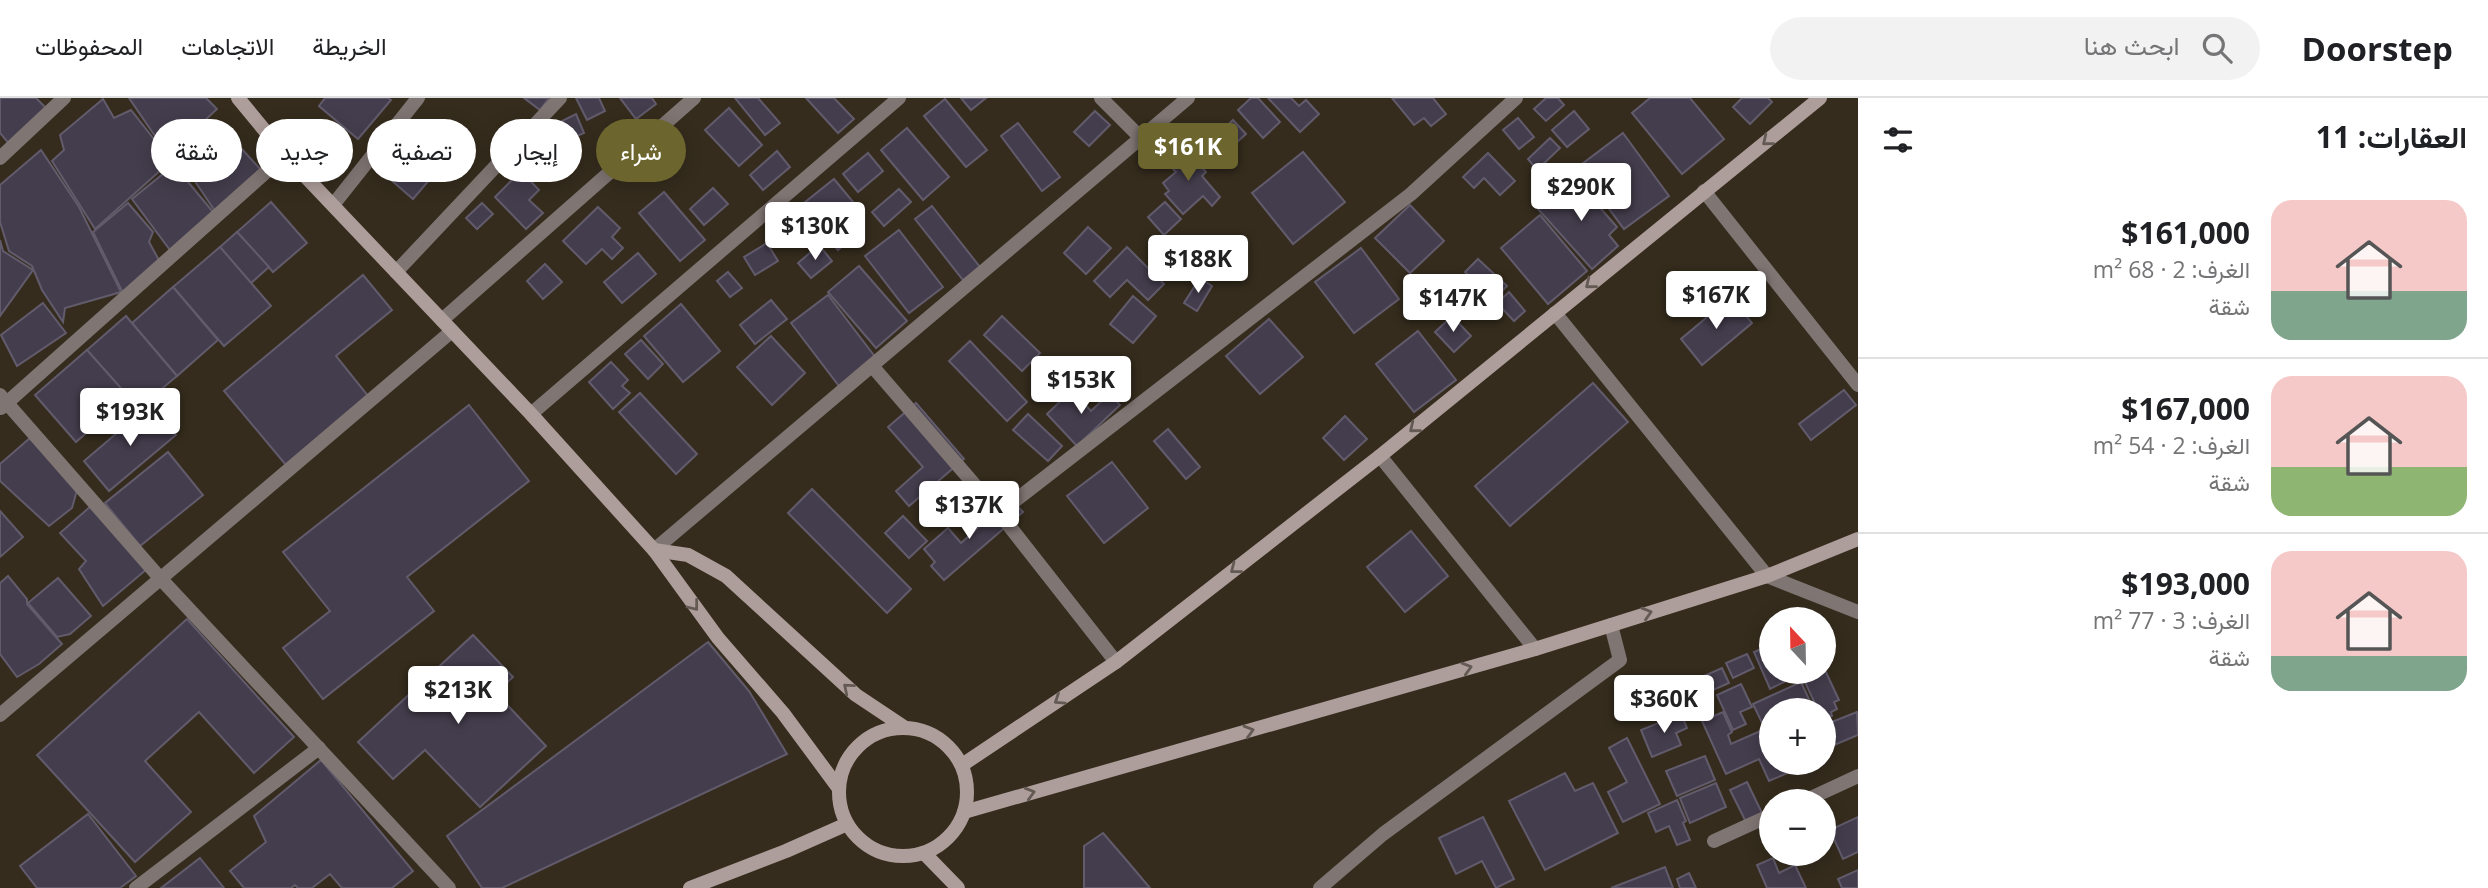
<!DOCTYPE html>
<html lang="ar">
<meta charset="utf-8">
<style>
:root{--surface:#fff;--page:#f2f2f2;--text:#202124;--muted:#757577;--line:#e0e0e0;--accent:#6c662e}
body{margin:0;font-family:"Open Sans",Vazirmatn,sans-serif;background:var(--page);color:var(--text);direction:rtl;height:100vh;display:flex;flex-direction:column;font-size:26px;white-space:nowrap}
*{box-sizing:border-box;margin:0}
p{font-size:23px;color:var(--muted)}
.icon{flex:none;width:38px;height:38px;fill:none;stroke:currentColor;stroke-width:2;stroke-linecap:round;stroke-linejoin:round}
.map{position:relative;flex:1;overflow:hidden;direction:ltr}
.sheet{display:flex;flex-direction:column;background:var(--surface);width:630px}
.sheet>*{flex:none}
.banner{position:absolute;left:21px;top:21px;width:665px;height:63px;direction:rtl;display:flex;gap:14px}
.needle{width:46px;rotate:338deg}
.fabs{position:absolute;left:1759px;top:509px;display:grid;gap:14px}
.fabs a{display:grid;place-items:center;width:77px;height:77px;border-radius:50%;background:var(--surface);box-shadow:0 4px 18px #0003;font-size:35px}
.price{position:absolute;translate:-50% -60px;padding:0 16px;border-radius:7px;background:#fff;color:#222;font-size:23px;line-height:46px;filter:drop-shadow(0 2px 4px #0008)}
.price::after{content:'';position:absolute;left:50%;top:42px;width:21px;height:16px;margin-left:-10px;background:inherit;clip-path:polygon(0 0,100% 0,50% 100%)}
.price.on{background:var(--accent);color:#fff}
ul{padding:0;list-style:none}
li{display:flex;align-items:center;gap:21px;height:175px;padding:0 21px}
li+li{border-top:2px solid var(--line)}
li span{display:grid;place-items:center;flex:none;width:196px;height:140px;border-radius:21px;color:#555}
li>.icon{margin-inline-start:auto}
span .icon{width:84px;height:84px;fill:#fffc;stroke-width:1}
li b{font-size:30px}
h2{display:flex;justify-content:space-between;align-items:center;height:84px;padding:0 21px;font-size:30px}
.tag{padding:0 24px;border-radius:32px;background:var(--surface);box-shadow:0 4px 18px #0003;font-size:24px;line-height:63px}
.tag.on{background:var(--accent);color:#fff}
header{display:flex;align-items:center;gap:42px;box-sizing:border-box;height:98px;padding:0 35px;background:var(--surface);border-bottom:2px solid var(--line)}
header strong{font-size:33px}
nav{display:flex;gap:38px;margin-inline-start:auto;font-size:24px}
.search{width:490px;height:63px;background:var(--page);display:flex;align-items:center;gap:18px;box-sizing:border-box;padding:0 24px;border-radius:38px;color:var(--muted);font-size:26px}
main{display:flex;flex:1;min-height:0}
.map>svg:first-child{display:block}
.building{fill:#443d4d;stroke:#625b6c;stroke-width:2}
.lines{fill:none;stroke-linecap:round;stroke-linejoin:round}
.street{stroke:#7f7573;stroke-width:14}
.secondary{stroke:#ae9e9b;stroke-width:14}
.oneway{stroke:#645a54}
</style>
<header>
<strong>Doorstep</strong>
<div class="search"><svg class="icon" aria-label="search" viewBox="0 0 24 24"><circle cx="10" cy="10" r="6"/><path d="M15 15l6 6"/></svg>ابحث هنا</div>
<nav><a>الخريطة</a><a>الاتجاهات</a><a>المحفوظات</a></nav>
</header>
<main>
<section class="sheet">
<h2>العقارات: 11<svg class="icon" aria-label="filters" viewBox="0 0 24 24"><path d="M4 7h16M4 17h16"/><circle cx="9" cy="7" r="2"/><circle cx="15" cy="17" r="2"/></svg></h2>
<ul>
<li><span style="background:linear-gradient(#f6c9c9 65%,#7fa58c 0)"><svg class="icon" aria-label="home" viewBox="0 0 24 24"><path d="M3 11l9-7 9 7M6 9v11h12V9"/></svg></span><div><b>$161,000</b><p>الغرف: 2 · 68 m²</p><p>شقة</p></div></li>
<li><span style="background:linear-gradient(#f6c9c9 65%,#8fb573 0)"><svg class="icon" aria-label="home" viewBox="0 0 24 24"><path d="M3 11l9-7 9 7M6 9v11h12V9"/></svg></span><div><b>$167,000</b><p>الغرف: 2 · 54 m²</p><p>شقة</p></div></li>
<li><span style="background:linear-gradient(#f6c9c9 75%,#7fa58c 0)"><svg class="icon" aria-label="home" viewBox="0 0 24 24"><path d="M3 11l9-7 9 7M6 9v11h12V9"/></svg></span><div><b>$193,000</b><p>الغرف: 3 · 77 m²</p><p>شقة</p></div></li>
</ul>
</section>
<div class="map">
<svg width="1858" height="790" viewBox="0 0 1858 790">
<rect width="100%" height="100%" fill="#352c1d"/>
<g class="building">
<path d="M0 0H36L47 11 11 48 0 35Z"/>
<path d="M129 0H206L217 11 168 57Z"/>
<path d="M325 0H388L391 2 358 41 319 8Z"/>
<path d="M524 0H549L540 12Z"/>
<path d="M576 0H599L605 13 587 22Z"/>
<path d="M620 0H652L656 6 636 21Z"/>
<path d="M735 0H758L780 25 765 37Z"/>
<path d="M806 0H834L854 21 838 35Z"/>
<path d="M961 0H986L971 12Z"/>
<path d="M1251 0H1258L1280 24 1263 40 1238 12Z"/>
<path d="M1268 0H1291L1299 8 1306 2 1319 16 1300 34Z"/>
<path d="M1392 0H1433L1446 16 1431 28 1424 20 1414 27Z"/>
<path d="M1546 0H1558L1564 7 1546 23 1534 11Z"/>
<path d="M1650 0H1690L1724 41 1682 76 1632 15Z"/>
<path d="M1742 0H1768L1772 4 1750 26 1733 9Z"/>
<path d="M103 1 114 20 131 12 171 63 95 131 52 63 64 52 60 37Z"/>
<path d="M945 1 987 52 966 69 924 18Z"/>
<path d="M729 10 762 47 739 68 705 32Z"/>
<path d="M1095 13 1110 27 1089 48 1074 34Z"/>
<path d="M1574 13 1589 31 1567 49 1552 32Z"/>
<path d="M576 16 584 35 570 41 562 23Z"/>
<path d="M1518 20 1534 39 1519 51 1503 32Z"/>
<path d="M1233 22 1246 36 1227 53 1214 40Z"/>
<path d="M1018 25 1060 79 1042 93 1001 38Z"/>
<path d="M221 28 262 73 215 113 182 64Z"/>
<path d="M907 30 949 79 923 102 881 52Z"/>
<path d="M1623 35 1669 98 1624 131 1578 69Z"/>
<path d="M1550 40 1560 50 1537 72 1528 61Z"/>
<path d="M1184 49 1206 74 1202 78 1220 99 1212 108 1203 98 1183 116 1165 96 1169 93 1163 85 1176 74 1167 65Z"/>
<path d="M41 52 79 109 121 194 65 210 63 224 42 192 32 168 9 153 0 124V87Z"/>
<path d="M777 53 790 69 763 92 750 77Z"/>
<path d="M1303 54 1345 104 1293 146 1252 95Z"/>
<path d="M868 55 883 73 858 94 843 76Z"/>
<path d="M1488 55 1515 83 1500 97 1484 80 1474 90 1463 79Z"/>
<path d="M408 62 431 80 413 101 391 82Z"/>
<path d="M174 67 213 114 170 152 132 101Z"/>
<path d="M521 73 539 92 529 102 543 115 526 131 495 99Z"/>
<path d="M1573 79 1617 129 1609 137 1618 148 1592 171 1538 111Z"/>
<path d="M834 81 854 105 819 134 799 109Z"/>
<path d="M713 90 728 106 704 127 690 111Z"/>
<path d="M899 91 911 104 884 128 872 114Z"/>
<path d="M664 94 705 142 680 163 639 115Z"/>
<path d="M271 104 307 145 273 174 237 134Z"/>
<path d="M1165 104 1181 121 1164 137 1148 119Z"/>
<path d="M128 105 153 134 149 144 160 164 124 197 93 134Z"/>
<path d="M482 105 493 116 477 131 466 120Z"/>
<path d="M1410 107 1444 143 1410 175 1375 140Z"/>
<path d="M932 108 980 169 963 182 915 121Z"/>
<path d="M598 109 620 130 612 139 623 150 612 161 602 151 586 166 563 143Z"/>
<path d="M1540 117 1587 173 1548 206 1501 150Z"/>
<path d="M850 121 860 133 838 152 827 139Z"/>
<path d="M1088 129 1111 150 1086 176 1064 155Z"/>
<path d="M899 132 943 189 909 215 865 158Z"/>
<path d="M237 134 269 169 251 185 220 149Z"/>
<path d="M0 142 3 153 33 172 0 218Z"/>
<path d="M767 145 778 163 755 177 744 159Z"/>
<path d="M819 147 832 163 811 180 798 165Z"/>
<path d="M220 149 271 208 224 248 173 189Z"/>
<path d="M1127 149 1164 186 1148 202 1127 182 1110 199 1094 183Z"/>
<path d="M1361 150 1399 201 1354 235 1315 184Z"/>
<path d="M638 155 656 176 622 205 604 184Z"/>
<path d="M1478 161 1507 188 1484 211 1467 195 1476 185 1465 174Z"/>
<path d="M545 166 562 184 543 201 527 183Z"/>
<path d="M859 168 907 223 876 250 828 194Z"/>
<path d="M728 174 742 190 730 199 717 183Z"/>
<path d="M363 177 392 212 336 258 369 299 286 367 224 293Z"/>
<path d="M1200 180 1212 188 1197 213 1184 205Z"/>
<path d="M173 189 218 242 177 278 132 225Z"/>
<path d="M1509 194 1525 213 1514 223 1497 205Z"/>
<path d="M828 197 876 260 839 288 791 225Z"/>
<path d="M1133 198 1156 218 1133 245 1110 226Z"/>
<path d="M1731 199 1752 225 1702 267 1681 241Z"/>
<path d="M771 202 787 221 755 246 740 227Z"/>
<path d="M43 205 66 235 17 268 1 237Z"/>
<path d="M681 206 720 253 683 284 644 238Z"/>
<path d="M126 218 177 278 138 311 87 252Z"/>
<path d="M1002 218 1040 255 1022 273 984 237Z"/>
<path d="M1452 218 1471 238 1454 254 1435 234Z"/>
<path d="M1269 221 1303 259 1260 296 1226 258Z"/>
<path d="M1418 233 1456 282 1414 314 1376 266Z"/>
<path d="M771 238 805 275 772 307 737 269Z"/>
<path d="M641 242 663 266 648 281 625 256Z"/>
<path d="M970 243 1027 304 1007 323 949 263Z"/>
<path d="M87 252 128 298 76 344 35 297Z"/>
<path d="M1047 261 1070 284 1057 298 1033 275Z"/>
<path d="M611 264 628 282 622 288 630 295 613 311 589 284Z"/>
<path d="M1593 285 1628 324 1510 428 1475 388Z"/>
<path d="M1072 292 1091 313 1109 296 1120 307 1077 348 1047 316Z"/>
<path d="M1844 292 1856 307 1811 342 1799 326Z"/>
<path d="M640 295 697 356 676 376 619 314Z"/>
<path d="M916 305 964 361 909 408 896 393 923 369 888 329Z"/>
<path d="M150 307 176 337 109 393 84 363Z"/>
<path d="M469 307 529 383 407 479 434 513 323 601 283 550 330 513 283 454Z"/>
<path d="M1028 316 1062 348 1048 363 1013 332Z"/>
<path d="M1345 318 1367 341 1344 362 1323 340Z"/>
<path d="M1168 331 1200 369 1186 381 1154 343Z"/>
<path d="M30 340 77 392 72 410 49 428 0 383V366Z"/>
<path d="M168 354 203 397 140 448 105 405Z"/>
<path d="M1112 364 1148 410 1104 445 1067 398Z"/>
<path d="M812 391 911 491 887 515 788 415Z"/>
<path d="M1011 401 1023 414 944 482 931 468 935 464 924 451 948 430 961 445Z"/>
<path d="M91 408 147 471 103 508 79 471 86 463 60 435Z"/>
<path d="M0 413 23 439 0 459Z"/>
<path d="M903 418 927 443 909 460 885 435Z"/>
<path d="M1411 433 1448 478 1405 514 1367 469Z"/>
<path d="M8 478 27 501V506L62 546 39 566 17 579 0 556V485Z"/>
<path d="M58 480 91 518 70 536 57 539 28 505Z"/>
<path d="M187 521 294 639 254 675 199 614 145 663 191 714 135 764 37 657Z"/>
<path d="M473 537 513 579 496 595 546 648 480 709 425 652 393 681 358 644Z"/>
<path d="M708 544 749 593 787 656 502 790H482L447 738Z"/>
<path d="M1770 547 1771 574H1782L1786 583 1770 591 1754 554Z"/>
<path d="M1747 556 1754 570 1733 580 1726 565Z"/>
<path d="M1722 570 1729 585 1688 603 1681 588Z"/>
<path d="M1824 572H1825L1839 602 1834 604 1837 611 1831 614 1832 618 1824 621V612H1818L1804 582Z"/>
<path d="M1801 584 1814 612H1771V665H1786L1790 674 1769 683 1759 661 1726 676 1702 623 1723 614 1732 634 1728 637 1731 646 1765 631 1753 606Z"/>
<path d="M1741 586 1752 609 1740 614 1746 626 1733 632 1717 597Z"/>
<path d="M1857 614 1858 637 1832 648 1824 627Z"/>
<path d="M1681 616 1687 630 1676 635 1681 647 1652 659 1641 632Z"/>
<path d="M1627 640 1660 706 1623 724 1608 694 1627 684 1609 650Z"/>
<path d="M1705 658 1715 682 1677 698 1666 673Z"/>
<path d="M321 662 413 773 392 790H342L330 776 312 790H298L295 787 291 790H244L230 773 266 744 254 718Z"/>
<path d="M1565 675 1575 693 1593 685 1618 735 1545 772 1509 703Z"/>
<path d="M1747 684 1763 717 1746 724 1730 692Z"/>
<path d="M1716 685 1726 709 1690 725 1680 700Z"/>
<path d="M1677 702 1686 723 1683 725 1690 742 1677 747 1669 728 1656 734 1648 715Z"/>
<path d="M88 716 136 778 120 790H37L20 768Z"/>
<path d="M1483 719 1514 781 1496 790 1482 763 1456 776 1439 740Z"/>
<path d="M1858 719V754L1843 761 1830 732Z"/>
<path d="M1103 735 1128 764 1150 790H1084V748Z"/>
<path d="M200 760 224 790H161Z"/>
<path d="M1773 760 1779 775 1795 767 1806 790H1767L1757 767Z"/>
<path d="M1665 769 1673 790H1611Z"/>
<path d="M1858 772V790H1842L1838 781Z"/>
<path d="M1689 775 1696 790H1680L1677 781Z"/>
</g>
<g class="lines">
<g class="street">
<path d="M1101 0 1141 40"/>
<path d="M0 60 64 0"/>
<path d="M1704 93 1858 287"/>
<path d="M333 107 418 0"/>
<path d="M396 174 560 0"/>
<path d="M1555 215 1767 478 1858 514"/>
<path d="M442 222 694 0"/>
<path d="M873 269 999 415 1116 564"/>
<path d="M0 297 160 480 449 790"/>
<path d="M1 310 285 57"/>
<path d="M531 316 899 0"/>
<path d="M1380 358 1535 551"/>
<path d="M999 415 1411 96 1516 0"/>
<path d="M654 452 1188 0"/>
<path d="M0 617 452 233"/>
<path d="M1802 704 1858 678"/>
<path d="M1714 743 1771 717"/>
<path d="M136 790 319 650"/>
<path d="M1320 790 1383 736 1620 562 1611 527"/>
</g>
<g class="secondary">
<path d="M238 0 285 57 531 316 654 452 718 540 783 615 837 688"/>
<path d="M654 452 688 457 726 478 856 597 904 629"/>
<circle cx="903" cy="694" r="64"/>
<path d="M962 667 1116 564 1380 358 1820 0"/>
<path d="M964 714 1535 551 1767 478 1858 441"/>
<path d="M924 755 958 790"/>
<path d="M690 790 786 753 847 726"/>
</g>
</g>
<defs><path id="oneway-chevron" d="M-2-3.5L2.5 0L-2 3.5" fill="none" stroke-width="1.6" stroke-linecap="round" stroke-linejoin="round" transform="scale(1.75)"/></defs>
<g class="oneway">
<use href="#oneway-chevron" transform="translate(1767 43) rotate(141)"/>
<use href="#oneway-chevron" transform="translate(1590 186) rotate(141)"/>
<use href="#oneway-chevron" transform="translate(1414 330) rotate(141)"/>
<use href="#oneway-chevron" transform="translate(1235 471) rotate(142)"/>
<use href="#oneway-chevron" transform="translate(694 508) rotate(52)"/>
<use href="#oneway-chevron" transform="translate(1647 515) rotate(-17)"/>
<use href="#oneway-chevron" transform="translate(1467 570) rotate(-16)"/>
<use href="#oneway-chevron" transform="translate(848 590) rotate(-140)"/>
<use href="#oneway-chevron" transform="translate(1059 602) rotate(146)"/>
<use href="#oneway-chevron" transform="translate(1249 633) rotate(-16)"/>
<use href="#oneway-chevron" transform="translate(1030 695) rotate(-16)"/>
</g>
</svg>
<div class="fabs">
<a><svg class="needle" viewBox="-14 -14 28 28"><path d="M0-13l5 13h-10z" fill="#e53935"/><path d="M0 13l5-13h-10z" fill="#757577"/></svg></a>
<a>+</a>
<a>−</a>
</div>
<b class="price on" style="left:1188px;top:85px">$161K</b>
<b class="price" style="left:1581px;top:125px">$290K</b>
<b class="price" style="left:815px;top:164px">$130K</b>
<b class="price" style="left:1198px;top:197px">$188K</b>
<b class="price" style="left:1716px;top:233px">$167K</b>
<b class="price" style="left:1453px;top:236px">$147K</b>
<b class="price" style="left:1081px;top:318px">$153K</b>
<b class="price" style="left:130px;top:350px">$193K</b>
<b class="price" style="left:969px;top:443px">$137K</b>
<b class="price" style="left:458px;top:628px">$213K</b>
<b class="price" style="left:1664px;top:637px">$360K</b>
<div class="banner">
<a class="tag on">شراء</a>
<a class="tag">إيجار</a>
<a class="tag">تصفية</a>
<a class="tag">جديد</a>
<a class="tag">شقة</a>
</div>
</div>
</main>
